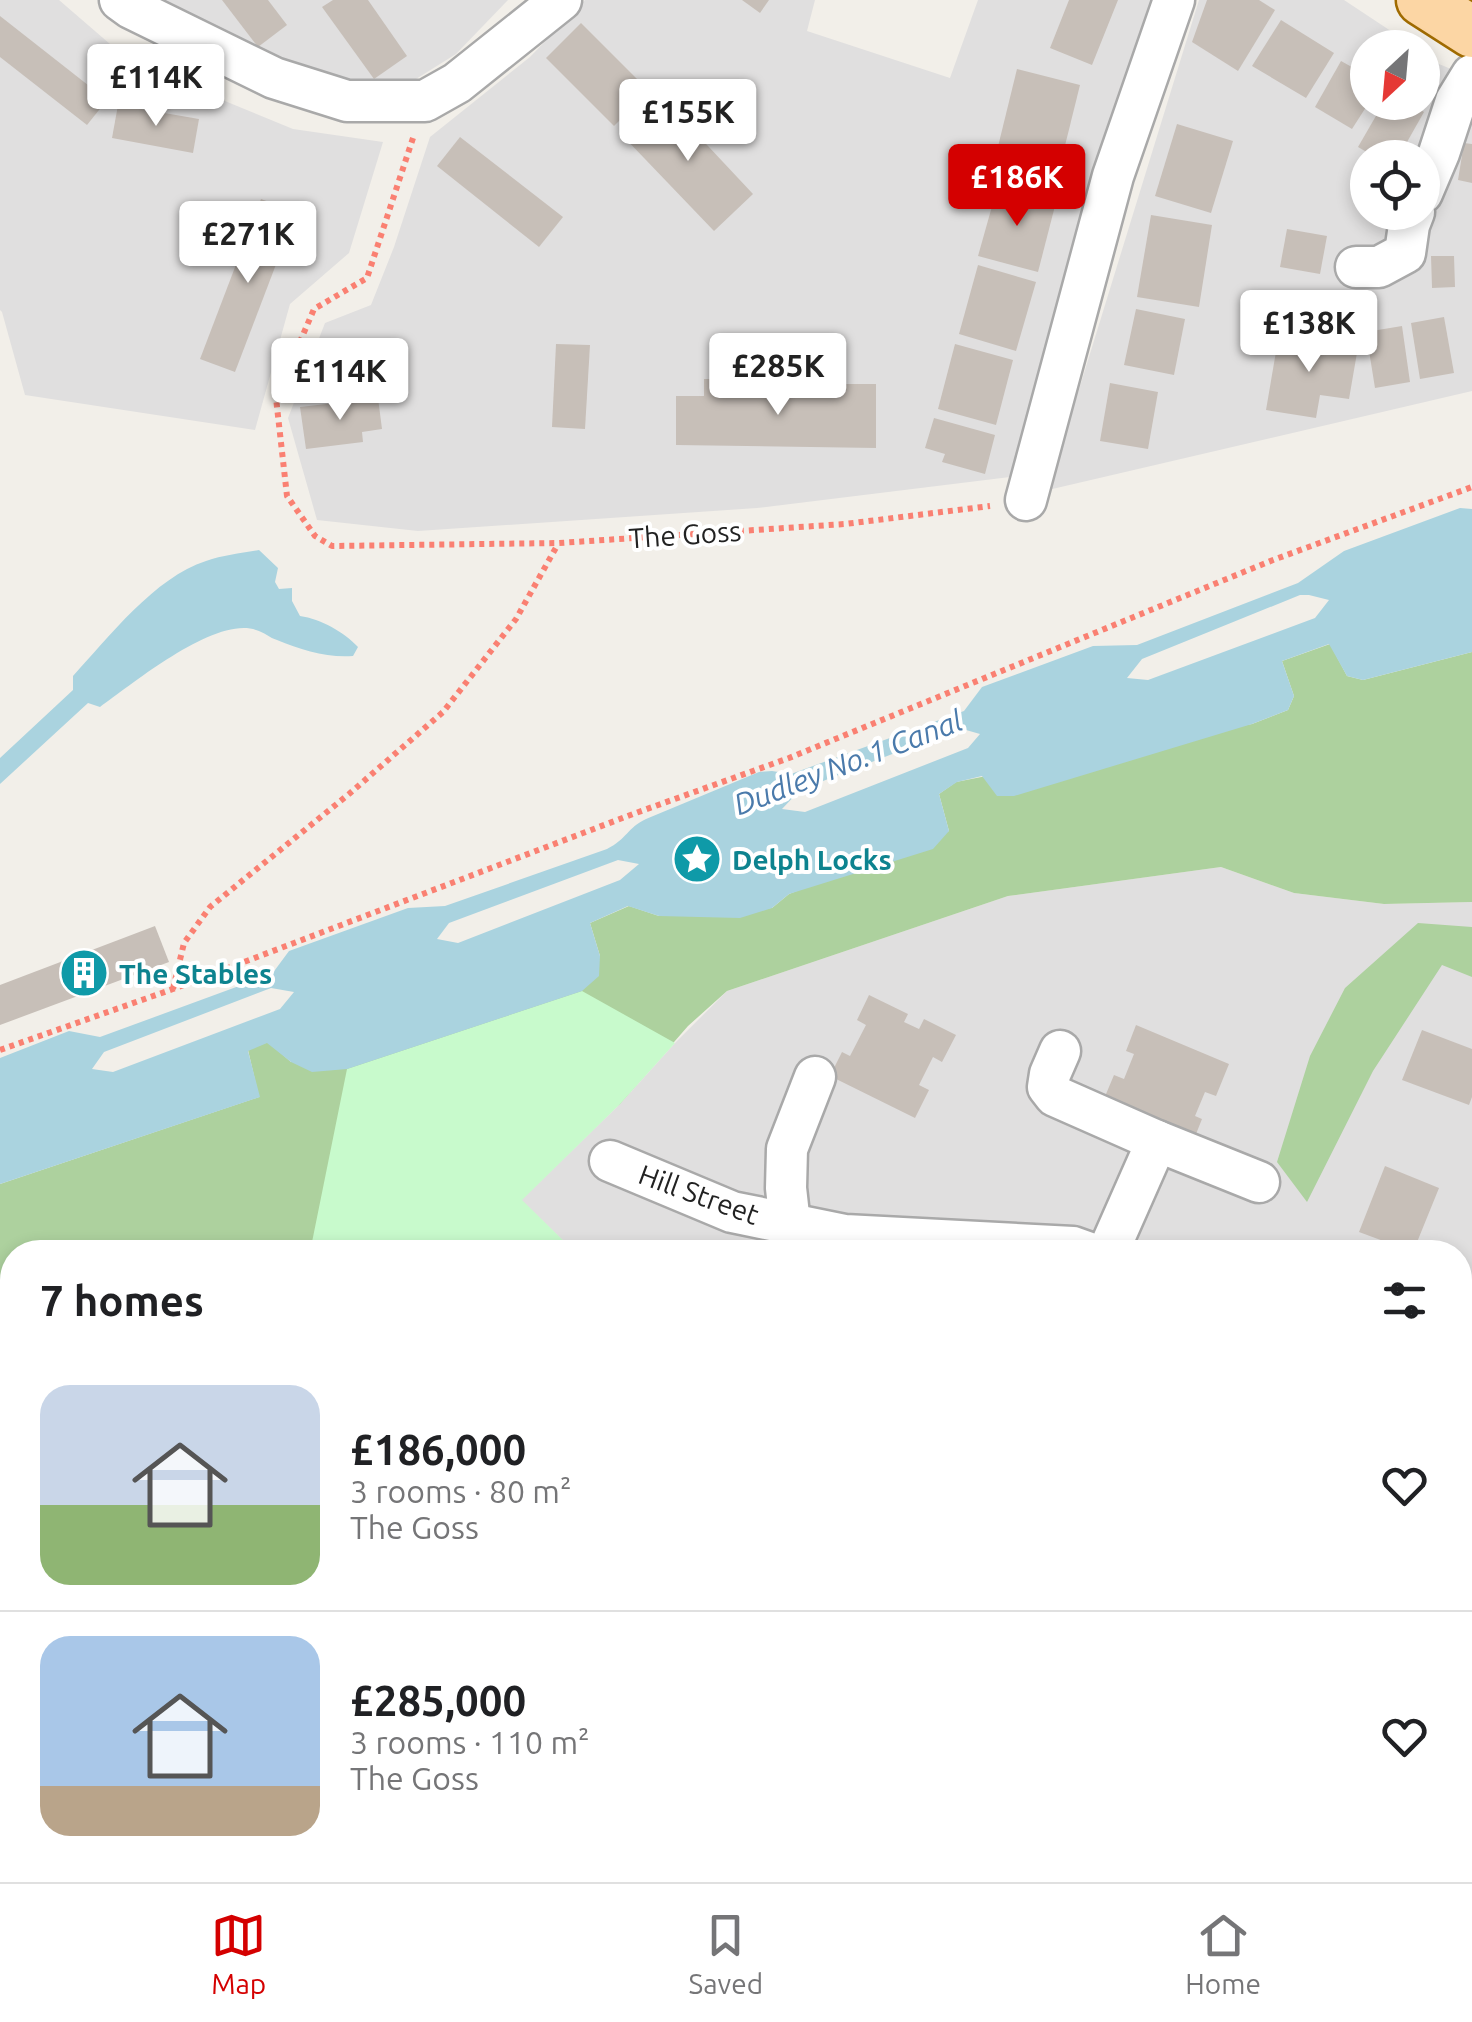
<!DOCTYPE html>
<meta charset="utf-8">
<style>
:root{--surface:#fff;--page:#f2f2f2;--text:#202124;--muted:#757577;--line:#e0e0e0;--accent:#d40000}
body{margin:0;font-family:Ubuntu,sans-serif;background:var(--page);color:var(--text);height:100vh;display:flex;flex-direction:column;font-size:38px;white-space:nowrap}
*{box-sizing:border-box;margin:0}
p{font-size:32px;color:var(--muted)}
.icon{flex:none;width:55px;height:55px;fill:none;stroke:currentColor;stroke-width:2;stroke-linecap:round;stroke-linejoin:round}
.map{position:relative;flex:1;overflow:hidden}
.drawer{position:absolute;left:0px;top:1240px;width:1472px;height:642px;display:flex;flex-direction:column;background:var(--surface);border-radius:40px 40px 0 0;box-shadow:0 5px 15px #0003}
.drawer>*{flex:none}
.needle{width:65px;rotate:206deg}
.controls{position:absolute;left:1350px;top:30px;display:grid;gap:20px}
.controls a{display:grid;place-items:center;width:90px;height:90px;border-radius:50%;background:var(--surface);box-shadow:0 5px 15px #0003;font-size:50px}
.price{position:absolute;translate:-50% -85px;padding:0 22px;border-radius:10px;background:#fff;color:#222;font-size:32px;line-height:65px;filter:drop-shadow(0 2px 5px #0008)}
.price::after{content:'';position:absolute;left:50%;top:60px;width:30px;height:22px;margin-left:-15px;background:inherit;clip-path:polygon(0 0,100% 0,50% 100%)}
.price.active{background:var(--accent);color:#fff}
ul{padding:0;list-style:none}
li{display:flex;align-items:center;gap:30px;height:250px;padding:0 40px}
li+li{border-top:2px solid var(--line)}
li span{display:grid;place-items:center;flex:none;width:280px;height:200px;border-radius:30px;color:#555}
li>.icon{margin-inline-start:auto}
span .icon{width:120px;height:120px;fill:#fffc;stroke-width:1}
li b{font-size:42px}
h2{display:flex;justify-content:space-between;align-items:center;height:120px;padding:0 40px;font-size:42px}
.dock{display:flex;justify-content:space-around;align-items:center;height:140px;border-top:2px solid var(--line);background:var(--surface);font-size:28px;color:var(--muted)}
.dock a{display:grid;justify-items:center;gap:5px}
.dock .active{color:var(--accent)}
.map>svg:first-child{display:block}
.residential{fill:#e0dfdf;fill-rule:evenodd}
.education{fill:#ffffe5}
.forest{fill:#add19e}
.park{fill:#c8facc}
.water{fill:#aad3df;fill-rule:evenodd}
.building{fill:#c7bfb8}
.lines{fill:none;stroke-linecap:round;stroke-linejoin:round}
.minor-casing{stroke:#a9a9a9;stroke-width:45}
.major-casing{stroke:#a06b00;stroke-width:55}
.path{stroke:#fa8072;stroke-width:6;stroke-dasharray:5 5;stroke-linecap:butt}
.minor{stroke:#fff;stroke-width:40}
.major{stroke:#fcd6a4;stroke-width:50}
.labels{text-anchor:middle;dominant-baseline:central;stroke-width:8;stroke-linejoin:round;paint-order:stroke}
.street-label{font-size:28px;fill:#222;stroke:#fff}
.culture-label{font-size:28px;font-weight:bold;fill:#0d838f;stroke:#fff;text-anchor:start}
.water-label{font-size:30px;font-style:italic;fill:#4a7aab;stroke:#fff}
</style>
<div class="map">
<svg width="1472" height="1882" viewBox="0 0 1472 1882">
<rect width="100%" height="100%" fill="#f2efe9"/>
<g class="residential">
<path d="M0 0H59L132 63 293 129 383 142 349 253 290 304 255 430 25 395 2 312 0 310Z"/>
<path d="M143 0H508L456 54 416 79H341L248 50Z"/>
<path d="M585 0H815L807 31 950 78 978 0H1153L1083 212 1010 477 757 508 418 531 317 520 288 418 325 323 371 305 394 247 430 137 530 57Z"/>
<path d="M1199 0H1344L1415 47 1368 48V102H1422L1423 53 1439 64 1472 78V391L1048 490ZM1368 158H1422V212H1368Z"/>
<path d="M1221 867 1294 893 1384 904 1472 902V1442L1460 1454V1252H575L521 1200 620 1104 675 1043 727 991 1008 896Z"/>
<path d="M1472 1582V1882H1220L1228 1870H1460V1591Z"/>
<path d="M0 1752H12V1870H1167L1160 1882H0Z"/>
</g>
<path class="education" d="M12 1306V1696L0 1697V1309Z"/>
<g class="forest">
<path d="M1330 644 1347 676 1363 680 1472 652V902L1384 904 1294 893 1221 867 1008 896 727 991 688 1026 620 1104 434 1252H12V1306L0 1309V1184L259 1097 248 1050 268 1042 291 1062 600 956 590 923 629 906 659 916 772 908 789 894 949 831 939 794 956 782 1252 724 1288 710 1294 696 1282 661Z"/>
<path d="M1418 923 1472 927V977L1442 965 1373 1071 1307 1202 1277 1162 1310 1056 1345 988Z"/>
</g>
<path class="park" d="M582 991 675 1043 620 1104 522 1200 575 1252H310L347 1069Z"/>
<g class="water">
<path d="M1460 508 1472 509V652L1363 680 1347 676 1329 644 1282 661 1294 696 1288 710 1252 724 1014 796H997L982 776 957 782 939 794 949 831 933 849 789 894 772 908 740 918 659 916 628 906 590 923 600 956 599 976 582 991 347 1069 312 1072 291 1062 267 1043 248 1051 260 1097 0 1184V1058L69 1031 100 1037 272 974 289 951 408 908 445 906 607 849C627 839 627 828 646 819L759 772 772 771 791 774 964 711 982 687 1093 646 1137 645 1298 583 1344 551ZM1300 595H1309L1329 600 1315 618 1148 680 1127 678 1142 659ZM959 728 980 734 968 748 805 812 782 809 800 790ZM618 860 639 864 620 880 458 943 437 939 449 923ZM271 988 294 992 280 1009 113 1072 92 1069 104 1052Z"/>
<path d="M259 550 278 568 275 582 279 589 292 588V601L300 616C321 619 344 632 358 647L353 656C327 658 301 650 277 640 270 638 264 632 256 630 215 616 134 683 100 707L88 703 0 784V758L73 690V676C108 638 155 577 206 561 223 555 242 553 259 550Z"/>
</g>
<g class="building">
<path d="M222 0H268L287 25 258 47Z"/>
<path d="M333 0H368L407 56 374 79 322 7Z"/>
<path d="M742 0H769L760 13Z"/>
<path d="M1069 0H1118L1092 65 1050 48Z"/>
<path d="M1207 0H1259L1275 10 1238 71 1192 42Z"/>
<path d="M0 16 107 100 87 125 0 57Z"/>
<path d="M1281 20 1334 53 1306 98 1252 66Z"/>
<path d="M581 23 649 91 614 126 546 58Z"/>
<path d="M1341 61 1368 76V104L1352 129 1315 107Z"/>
<path d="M1017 69 1080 85 1055 186 992 171Z"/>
<path d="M662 97 753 194 714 231 622 135Z"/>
<path d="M1384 102H1407L1424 112 1398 158H1377L1358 147Z"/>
<path d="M118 105 199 119 193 153 112 138Z"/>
<path d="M1177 124 1233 141 1211 213 1155 196Z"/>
<path d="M460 137 563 217 539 247 437 166Z"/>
<path d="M1464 143 1472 144V183L1458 180Z"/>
<path d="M998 185 1056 202 1038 272 978 256Z"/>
<path d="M261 199 296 212 235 372 200 359Z"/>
<path d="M1151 215 1212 225 1199 307 1137 297Z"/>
<path d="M1287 229 1327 236 1320 274 1280 267Z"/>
<path d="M1431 256H1454L1455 287 1432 288Z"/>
<path d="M978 265 1036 282 1016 351 959 334Z"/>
<path d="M1136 309 1185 319 1174 375 1124 365Z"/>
<path d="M1444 317 1454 373 1420 379 1411 323Z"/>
<path d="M1402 326 1410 382 1375 388 1366 332Z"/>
<path d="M1279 334 1358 347 1349 399 1320 395 1316 418 1266 410Z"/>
<path d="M556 344 590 345 585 429 552 427Z"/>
<path d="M955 344 1013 360 996 425 938 409Z"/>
<path d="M704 379H728V393L843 394 842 384H876V448L676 445V396H704Z"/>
<path d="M1110 383 1158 392 1148 449 1100 441Z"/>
<path d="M378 398 382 429 362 432 363 442 306 449 300 407Z"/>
<path d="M934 418 995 435 985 474 942 462 945 454 925 448Z"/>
<path d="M155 926 169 962 0 1025V985Z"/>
<path d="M869 995 908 1014 904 1022 919 1029 924 1019 956 1035 942 1062 933 1057 919 1085 929 1090 915 1118 830 1076 842 1052 850 1056 866 1025 857 1020Z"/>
<path d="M1136 1025 1229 1064 1216 1096 1205 1092 1195 1116 1202 1119 1192 1144 1101 1106 1114 1075 1124 1079 1134 1054 1126 1051Z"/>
<path d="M1422 1030 1472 1049V1097L1469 1105 1402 1080Z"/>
<path d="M1385 1166 1439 1188 1413 1252 1359 1232Z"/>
<path d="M784 1241 811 1252H778Z"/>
<path d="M12 1495V1625L0 1626V1497Z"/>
<path d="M1467 1636 1472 1638V1825L1467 1835 1460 1831V1648Z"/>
<path d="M12 1780V1833L0 1834V1781Z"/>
<path d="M343 1870H418L417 1872 427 1876 424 1882H368Z"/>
<path d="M765 1870H804L798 1882H760Z"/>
<path d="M819 1870H961L967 1873 963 1882H844Z"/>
</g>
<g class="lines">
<g class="minor-casing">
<g id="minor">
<path d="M120 0 131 8 274 78 347 101H425L457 83 561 0"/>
<path d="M1422 193 1439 153 1456 101 1472 75"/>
<path d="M1356 267H1379L1405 253 1409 225 1414 212"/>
<path d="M1026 500 1113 176 1174 0"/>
<path d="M1060 1051 1050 1074 1048 1087 1055 1096 1157 1141 1108 1252"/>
<path d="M1157 1141 1259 1182"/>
<path d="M610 1161 732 1212 845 1235 1073 1247 1087 1252"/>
<path d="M790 1224 786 1188 787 1149 815 1077"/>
<path d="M1460 1536 1472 1528"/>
<path d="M0 1720H12"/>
<path d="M688 1870 704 1882"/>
<path d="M1440 1870 1464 1882"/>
<path d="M81 1882V1870"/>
<path d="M538 1882 546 1870"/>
<path d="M1187 1882 1196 1870"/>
</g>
</g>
<g class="major-casing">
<path id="major" d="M1422 0 1472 32"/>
</g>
<g class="path">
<path d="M413 138 367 278 314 309 276 398 287 496 315 536 332 546 559 543 845 524 990 506"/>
<path d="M173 989 184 943 210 907 349 794 443 712 516 619 558 544"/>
<path d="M0 1050 173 989 633 814 789 758 1273 560 1472 487"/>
</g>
<use href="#minor" class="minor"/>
<use href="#major" class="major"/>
</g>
<defs>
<g id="sight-disc" transform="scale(2.5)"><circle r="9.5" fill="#0f9aa8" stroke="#fff"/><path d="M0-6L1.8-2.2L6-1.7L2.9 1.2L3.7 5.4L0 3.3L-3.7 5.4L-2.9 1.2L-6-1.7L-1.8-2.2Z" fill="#fff"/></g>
<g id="building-disc" transform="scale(2.5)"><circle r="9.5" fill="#0f9aa8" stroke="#fff"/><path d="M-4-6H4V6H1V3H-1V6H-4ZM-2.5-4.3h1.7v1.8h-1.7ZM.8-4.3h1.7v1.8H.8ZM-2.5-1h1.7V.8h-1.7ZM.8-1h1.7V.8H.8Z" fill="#fff"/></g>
</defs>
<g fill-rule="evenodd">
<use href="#sight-disc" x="697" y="859"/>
<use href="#building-disc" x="84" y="973"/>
</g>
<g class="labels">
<g class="street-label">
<text transform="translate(685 534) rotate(-4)">The Goss</text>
<text transform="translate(699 1194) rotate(20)">Hill Street</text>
</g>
<g class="culture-label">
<text x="732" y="859">Delph Locks</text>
<text x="119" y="973">The Stables</text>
</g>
<g class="water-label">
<text transform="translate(848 762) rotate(-21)">Dudley No.1 Canal</text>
</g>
</g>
</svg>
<div class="controls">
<a><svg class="needle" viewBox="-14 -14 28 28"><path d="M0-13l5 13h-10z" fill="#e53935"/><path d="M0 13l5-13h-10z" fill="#757577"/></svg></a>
<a><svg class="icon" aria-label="locate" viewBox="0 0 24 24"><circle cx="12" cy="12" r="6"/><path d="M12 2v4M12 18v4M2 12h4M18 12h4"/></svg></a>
</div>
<b class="price" style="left:156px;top:129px">£114K</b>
<b class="price" style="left:688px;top:164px">£155K</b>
<b class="price active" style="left:1017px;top:229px">£186K</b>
<b class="price" style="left:248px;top:286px">£271K</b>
<b class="price" style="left:1309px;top:375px">£138K</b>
<b class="price" style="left:778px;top:418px">£285K</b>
<b class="price" style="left:340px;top:423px">£114K</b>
<section class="drawer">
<h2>7 homes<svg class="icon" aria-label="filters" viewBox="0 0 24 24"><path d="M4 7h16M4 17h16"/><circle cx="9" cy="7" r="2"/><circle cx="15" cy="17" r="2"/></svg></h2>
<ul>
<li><span style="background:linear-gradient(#c9d6e8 60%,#8fb573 0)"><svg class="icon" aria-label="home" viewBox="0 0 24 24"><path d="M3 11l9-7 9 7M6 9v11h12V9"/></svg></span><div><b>£186,000</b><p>3 rooms · 80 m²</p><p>The Goss</p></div><svg class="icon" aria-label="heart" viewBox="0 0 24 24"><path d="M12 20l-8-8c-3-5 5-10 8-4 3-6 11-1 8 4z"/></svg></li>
<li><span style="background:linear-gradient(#a9c7e8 75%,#b9a48a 0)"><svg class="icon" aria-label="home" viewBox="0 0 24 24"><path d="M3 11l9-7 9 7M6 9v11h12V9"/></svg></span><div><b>£285,000</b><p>3 rooms · 110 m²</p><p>The Goss</p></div><svg class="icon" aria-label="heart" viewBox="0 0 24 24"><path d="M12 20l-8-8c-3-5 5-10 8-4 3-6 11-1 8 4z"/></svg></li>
</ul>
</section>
</div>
<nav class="dock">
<a class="active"><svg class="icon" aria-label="map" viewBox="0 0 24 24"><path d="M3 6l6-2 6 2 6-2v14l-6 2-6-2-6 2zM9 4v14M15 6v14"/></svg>Map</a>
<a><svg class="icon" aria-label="saved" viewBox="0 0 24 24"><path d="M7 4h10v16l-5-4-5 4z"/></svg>Saved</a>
<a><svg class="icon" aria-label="home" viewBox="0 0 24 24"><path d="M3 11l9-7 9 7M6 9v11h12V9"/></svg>Home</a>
</nav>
